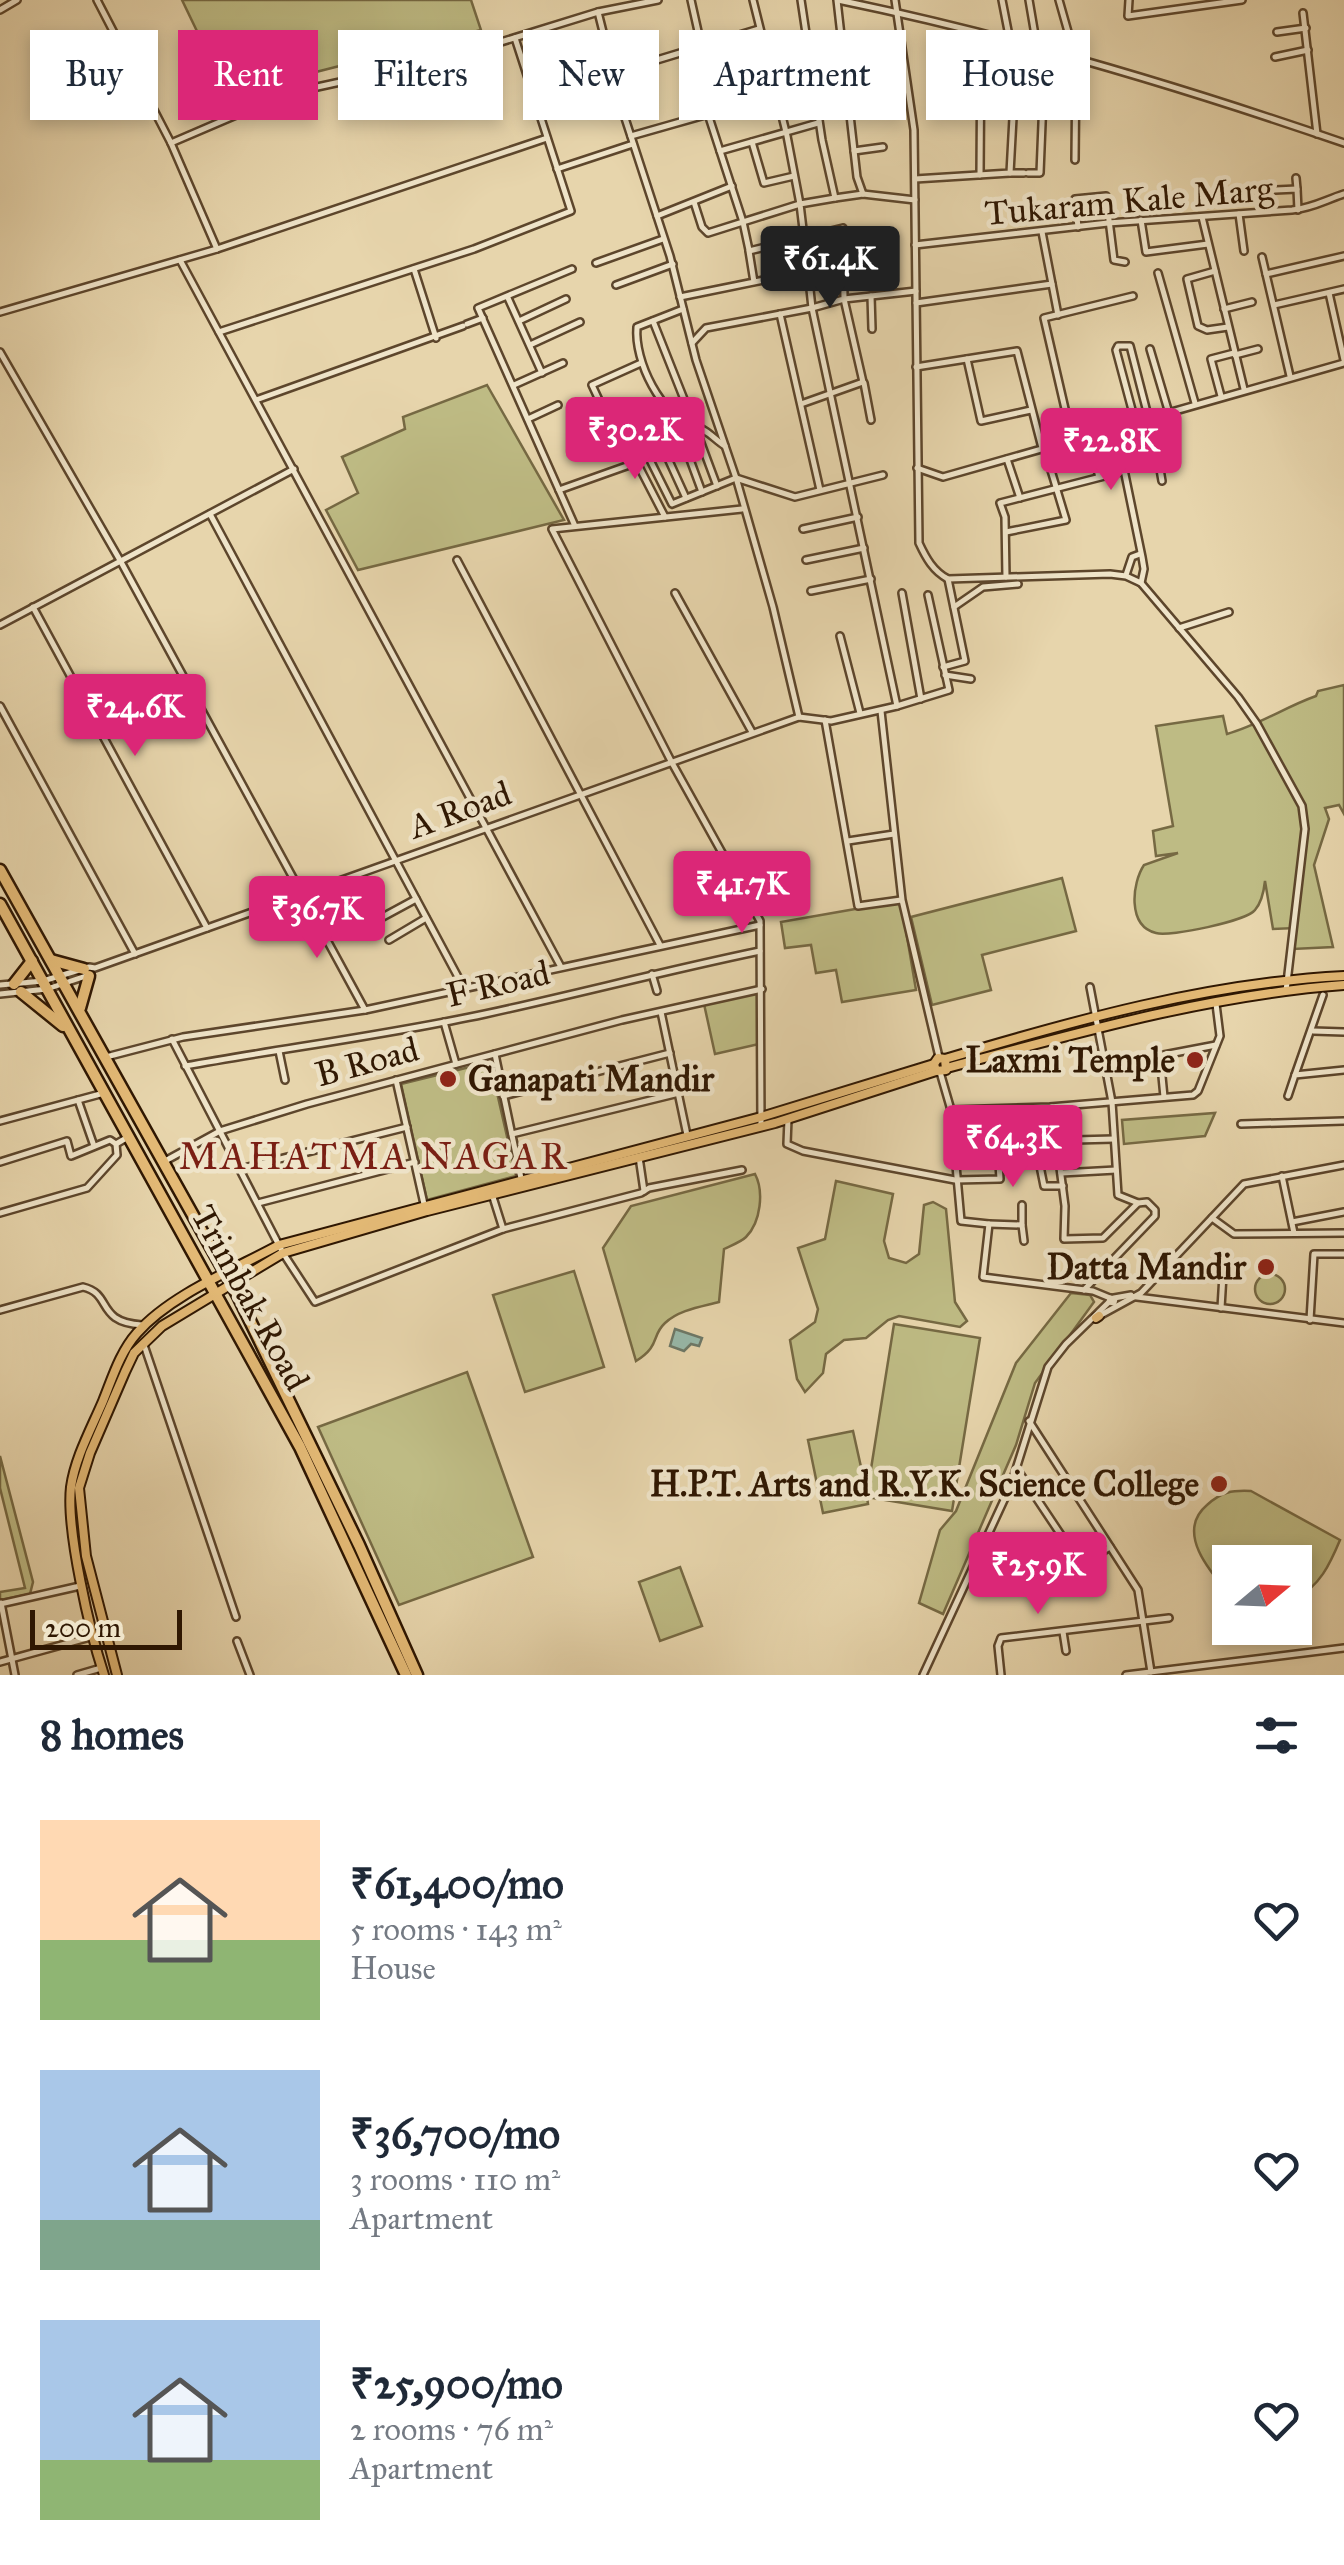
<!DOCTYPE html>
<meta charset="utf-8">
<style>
:root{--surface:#fff;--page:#f6f6f7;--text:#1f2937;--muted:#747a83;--accent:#db2777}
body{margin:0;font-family:"IM FELL Great Primer",serif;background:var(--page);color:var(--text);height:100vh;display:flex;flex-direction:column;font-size:38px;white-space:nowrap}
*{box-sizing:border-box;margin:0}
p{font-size:32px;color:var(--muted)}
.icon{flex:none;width:55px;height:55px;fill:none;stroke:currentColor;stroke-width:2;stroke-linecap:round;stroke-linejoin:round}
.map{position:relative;height:1675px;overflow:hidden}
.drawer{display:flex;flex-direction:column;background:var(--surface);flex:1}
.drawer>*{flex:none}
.guide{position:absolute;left:30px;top:30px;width:1285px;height:90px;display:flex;gap:20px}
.needle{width:65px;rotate:71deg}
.fabs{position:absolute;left:1212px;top:1545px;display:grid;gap:20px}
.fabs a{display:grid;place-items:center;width:100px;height:100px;border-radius:0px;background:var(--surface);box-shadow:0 5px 15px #0003;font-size:50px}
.scale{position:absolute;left:30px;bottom:25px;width:152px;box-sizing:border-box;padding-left:10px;border:5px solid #2f1702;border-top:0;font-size:28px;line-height:35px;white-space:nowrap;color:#2f1702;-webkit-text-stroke:8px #efe4c9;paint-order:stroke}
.price{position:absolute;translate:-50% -85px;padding:0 22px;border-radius:10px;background:var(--accent);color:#fff;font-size:32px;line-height:65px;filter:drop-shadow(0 2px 5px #0008)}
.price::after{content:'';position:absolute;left:50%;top:60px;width:30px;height:22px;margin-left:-15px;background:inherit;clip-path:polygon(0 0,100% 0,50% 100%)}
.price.active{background:#222;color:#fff}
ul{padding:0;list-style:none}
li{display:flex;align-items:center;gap:30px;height:250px;padding:0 40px}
li span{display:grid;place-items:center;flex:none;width:280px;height:200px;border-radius:0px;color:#555}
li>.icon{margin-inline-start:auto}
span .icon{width:120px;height:120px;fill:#fffc;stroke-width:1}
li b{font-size:42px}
h2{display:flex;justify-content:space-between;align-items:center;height:120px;padding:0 40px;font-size:42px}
.tag{padding:0 35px;border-radius:0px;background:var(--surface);box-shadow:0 5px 15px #0003;font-size:35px;line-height:90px}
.tag.active{background:var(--accent);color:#fff}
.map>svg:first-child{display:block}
.green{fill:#bebb84;stroke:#766943;stroke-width:2.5}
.water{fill:#97b9aa;stroke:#6d7867;stroke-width:2.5}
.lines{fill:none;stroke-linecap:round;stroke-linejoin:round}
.minor-casing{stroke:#5d462c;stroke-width:10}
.major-casing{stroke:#2f1702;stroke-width:12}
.highway-casing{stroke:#2f1702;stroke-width:15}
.minor{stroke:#efe4c9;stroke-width:5}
.major{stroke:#e4ba76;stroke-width:8}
.highway{stroke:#e4ba76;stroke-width:10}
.poi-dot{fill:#8f2418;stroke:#efe4c9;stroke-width:4}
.labels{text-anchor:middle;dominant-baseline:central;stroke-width:9;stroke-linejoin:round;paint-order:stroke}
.street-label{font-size:35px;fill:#2f1702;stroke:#efe4c9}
.poi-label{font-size:35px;font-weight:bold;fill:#2f1702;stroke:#efe4c9;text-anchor:end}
.neighbourhood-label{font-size:38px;letter-spacing:2.5px;fill:#7a1f14;stroke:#efe4c9}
</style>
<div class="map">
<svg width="1344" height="1675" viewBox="0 0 1344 1675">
<rect width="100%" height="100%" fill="#e7d5ac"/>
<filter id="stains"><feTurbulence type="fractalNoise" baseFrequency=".002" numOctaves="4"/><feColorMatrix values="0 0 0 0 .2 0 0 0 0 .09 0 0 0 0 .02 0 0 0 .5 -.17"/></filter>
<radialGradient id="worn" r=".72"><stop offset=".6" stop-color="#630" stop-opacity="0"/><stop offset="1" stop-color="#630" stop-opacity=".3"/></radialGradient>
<g class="green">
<path d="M182 0H471L481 30 312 73 232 104Z"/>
<path d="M487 385 564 520 358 570 326 510 358 493 342 457 405 429 403 417Z"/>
<path d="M1344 685V814L1339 805 1325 808 1329 819 1314 865 1333 947 1293 949 1295 928 1273 929 1265 881C1264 890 1262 902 1255 910 1247 921 1170 937 1156 933 1127 926 1132 883 1144 865L1178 853 1156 856 1153 831 1173 826 1156 726 1223 716 1227 734C1259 725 1285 707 1316 696L1318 691Z"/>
<path d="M1062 878 1076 931 982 955 991 990 932 1005 911 917Z"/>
<path d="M901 901 916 990 842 1002 836 970 816 973 811 945 785 948 781 922Z"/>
<path d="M759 993V1044L715 1054 704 1004Z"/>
<path d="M490 1062 516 1176 427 1200 401 1084Z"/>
<path d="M1215 1113 1205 1136 1124 1144 1122 1120Z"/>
<path d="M755 1174C764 1191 761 1222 746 1237 741 1242 730 1246 724 1249L719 1302C700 1307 679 1310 665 1323 651 1336 661 1345 636 1361L603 1248 631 1206Z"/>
<path d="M836 1181 893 1194 884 1241 889 1258 906 1263 919 1254 924 1205 933 1202 946 1209 955 1302 967 1321 960 1327 899 1316 888 1320 866 1338 844 1340 826 1354 823 1373 805 1392 797 1379 790 1340 815 1322 818 1309 798 1248 825 1239Z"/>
<path d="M574 1271 604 1367 525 1392 493 1295Z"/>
<circle cx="1270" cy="1289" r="15"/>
<path d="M1071 1293 1090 1295 1094 1302 1035 1383 1016 1445 943 1614 919 1603 940 1530 956 1511 1016 1363Z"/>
<path d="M894 1324 980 1338 952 1511 867 1497 868 1504 823 1513 808 1440 853 1431 867 1494Z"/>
<path d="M467 1372 533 1557 399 1605 318 1427Z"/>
<path d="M0 1456 33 1582 30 1594 0 1600V1592L25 1588 0 1488Z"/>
<path d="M1251 1491 1340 1540C1330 1564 1320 1586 1295 1599V1562H1230V1595C1210 1572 1175 1532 1207 1505 1221 1492 1232 1490 1251 1491Z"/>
<path d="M680 1567 702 1626 660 1641 639 1582Z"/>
</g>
<path class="water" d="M675 1329 702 1338 699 1346 691 1344 684 1351 670 1346Z"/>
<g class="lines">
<g class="minor-casing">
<g id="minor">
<path d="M97 0 171 143 217 249"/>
<path d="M691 0 716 112"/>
<path d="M801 0 822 140 835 198 800 204 808 271"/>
<path d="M837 0 857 177 863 194"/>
<path d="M838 0C1009 35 1179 86 1344 143"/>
<path d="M895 0 914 130 919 543C926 558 933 571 948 579L1110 574 1126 576 1141 583 1238 697 1257 724 1302 806 1305 829 1286 991"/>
<path d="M1002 0 1010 41"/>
<path d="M1029 0 1036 41 1033 48"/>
<path d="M1059 0 1076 60 1075 160"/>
<path d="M1129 0 1128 16 1242 0"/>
<path d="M0 10 17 0"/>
<path d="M598 12 624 115 670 256 696 360 737 481 773 607 799 717"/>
<path d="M1303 13 1317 134"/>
<path d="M1277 32 1306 28"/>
<path d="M1275 57 1308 50"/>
<path d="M614 73 759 29"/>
<path d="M815 92 846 85"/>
<path d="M708 114 743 222 749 250"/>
<path d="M631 136 814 84"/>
<path d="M752 142 764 183 794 176"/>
<path d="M171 143 285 94 446 59 598 12 658 0"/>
<path d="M720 151 818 123"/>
<path d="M854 151 883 147"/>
<path d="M557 169 633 144"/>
<path d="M1010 173H1024"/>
<path d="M1028 173H1040L1043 99 1052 88 1056 54"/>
<path d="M980 175 981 34"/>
<path d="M1296 178 1297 189"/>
<path d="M915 179 1010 173 1017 44"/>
<path d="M1237 192 1297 189 1298 210"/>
<path d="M835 198 863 194 915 200"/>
<path d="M694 202 702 227 708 233 800 204 787 136 753 0"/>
<path d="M1239 214 1244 251"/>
<path d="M657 216 732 186"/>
<path d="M1202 217 1244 389"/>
<path d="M1141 220 1146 252 1208 244"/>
<path d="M1078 227 1075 199 1106 196 1114 260 1125 262"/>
<path d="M1042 232 1058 315"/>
<path d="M915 245 1108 223 1292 210C1313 208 1325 200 1344 194"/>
<path d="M1262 257 1290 376"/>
<path d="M180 260 561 967"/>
<path d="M596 263 663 239"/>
<path d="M414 269 436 338"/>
<path d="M572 269 478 308 575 526"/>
<path d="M1215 271 1187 279 1198 326 1207 330 1228 327"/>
<path d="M1158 273 1195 403"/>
<path d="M1266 274 1344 256"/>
<path d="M616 285 673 264"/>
<path d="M1329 293 1344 360"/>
<path d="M871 296 872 329"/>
<path d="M680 297 808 271 812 308 844 299 843 228 749 251 754 282"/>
<path d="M508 298 542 373"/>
<path d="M916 303 1052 284"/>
<path d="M1274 305 1344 289"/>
<path d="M683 309 637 327C634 361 661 416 695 427L717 486"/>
<path d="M1224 309 1252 302"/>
<path d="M0 312 217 249 547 138"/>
<path d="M780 314 820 490"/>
<path d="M519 321 566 299"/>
<path d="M653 321 695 427C706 428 715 440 725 446"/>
<path d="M467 324 483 318"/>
<path d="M219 332 474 249 571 211 515 38"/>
<path d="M530 345 580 322"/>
<path d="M1150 349 1176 437"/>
<path d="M0 352 121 562 365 1010"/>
<path d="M1235 355 1258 349"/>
<path d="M967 359 981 421 1031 410"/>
<path d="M641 363 592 385 612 428 633 455 665 517"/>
<path d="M916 367 1017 351 1042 448"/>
<path d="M864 383 871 420"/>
<path d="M514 385 563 363"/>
<path d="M1221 396 1211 359 1234 353"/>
<path d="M256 400 463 326"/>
<path d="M801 404 863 382 844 299 916 291"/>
<path d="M1151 416 1162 481"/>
<path d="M528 419 558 405"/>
<path d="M1135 421 1116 350 1118 346H1130L1148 416"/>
<path d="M1115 426 1142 557 1144 569 1141 583"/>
<path d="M1087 435 1099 477"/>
<path d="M1072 439 1044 318 1133 296"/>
<path d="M685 446 702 492"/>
<path d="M665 452 686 498"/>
<path d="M649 458 672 504 736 478 795 497 883 475"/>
<path d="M1007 459 1020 498"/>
<path d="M917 468 943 477 1344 363"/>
<path d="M559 490 635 463V461L700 440"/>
<path d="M742 509 552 529 671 761 760 921 761 1126"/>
<path d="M210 514 465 990"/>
<path d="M803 529 858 517"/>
<path d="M1006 532 1066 520 1044 447"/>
<path d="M457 560 660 945"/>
<path d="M806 560 864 548"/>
<path d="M1126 575 1132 557 1140 554"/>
<path d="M1006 577 1005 517 1000 503 1124 471"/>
<path d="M811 591 871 579"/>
<path d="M675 593 752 732"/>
<path d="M902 593 921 699"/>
<path d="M33 607 207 928"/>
<path d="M954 607 983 587 1018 584"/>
<path d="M0 625 294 469"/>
<path d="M1179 628 1229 612"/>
<path d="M840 636 860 713"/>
<path d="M943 667 965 661 948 579"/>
<path d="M945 675 971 679"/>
<path d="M0 706 135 954"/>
<path d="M897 706 949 690 928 595"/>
<path d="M881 711 902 900 939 1057"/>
<path d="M825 720 858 906 901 900"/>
<path d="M848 841 894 834"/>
<path d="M379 919 416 899"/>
<path d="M389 940 426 918"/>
<path d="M652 974 657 991"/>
<path d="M0 985 43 981 89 967 95 968 799 717 831 721 897 706 812 308 706 328 692 343"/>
<path d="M1090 987 1112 1102 1118 1195 1138 1203"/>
<path d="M0 994 47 989 89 975"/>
<path d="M661 1012 687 1135"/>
<path d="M444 1022 456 1064"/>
<path d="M1313 1031 1344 1032"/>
<path d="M172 1039 283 1253 315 1302 503 1229 641 1193 649 1188 742 1170"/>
<path d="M279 1051 285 1080"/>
<path d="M495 1054 522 1183"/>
<path d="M1160 1056 1164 1097"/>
<path d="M106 1057 183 1037 365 1010 760 925"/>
<path d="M185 1066C285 1048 386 1035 485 1014 577 994 668 970 760 951"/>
<path d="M1106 1066 1216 1045"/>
<path d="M940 1072 951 1110 961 1221 989 1224 983 1277 1093 1291 1110 1298"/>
<path d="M1295 1075 1323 995"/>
<path d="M396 1080 424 1204"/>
<path d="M503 1096 670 1053"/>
<path d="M1288 1096 1295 1075 1344 1070"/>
<path d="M78 1100 94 1146"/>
<path d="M1052 1107 1065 1206 1064 1239 1103 1238 1138 1203 1147 1202 1155 1210V1216L1084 1290"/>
<path d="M951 1110 1050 1107 1193 1095 1198 1091 1220 1036 1216 1004"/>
<path d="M788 1119 787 1144 803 1151 955 1180 1000 1179 997 1133"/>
<path d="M0 1121 104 1093"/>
<path d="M1241 1124 1344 1121"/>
<path d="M512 1134 679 1093"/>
<path d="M639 1157 644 1191"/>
<path d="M165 1161 220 1131 307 1104 622 1020 762 989"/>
<path d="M0 1162 67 1141 71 1156 110 1140 116 1144 128 1137"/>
<path d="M240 1169 407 1127"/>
<path d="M1061 1173 1116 1170"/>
<path d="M1282 1176 1294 1233"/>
<path d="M1063 1186H1044L1035 1141 1114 1139"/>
<path d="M492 1194 503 1229"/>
<path d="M258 1203 415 1162"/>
<path d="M0 1213 87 1188 117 1155 116 1144"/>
<path d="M1212 1218 1234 1234 1344 1233"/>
<path d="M1292 1222 1344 1212"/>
<path d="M989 1224 1022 1225V1205"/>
<path d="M1022 1225 1024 1241"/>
<path d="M1129 1296 1344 1323"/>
<path d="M1110 1298 1115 1299 1114 1303 1109 1302Z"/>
<path d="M1114 1298 1131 1295"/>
<path d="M1221 1308 1224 1258"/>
<path d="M0 1310 83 1287C113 1294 95 1322 142 1325"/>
<path d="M1099 1316 1141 1293 1244 1184 1344 1165"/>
<path d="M1310 1320 1314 1254H1344"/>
<path d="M144 1345 236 1617"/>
<path d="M1029 1421 1138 1590 1151 1672"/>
<path d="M1017 1469 1081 1565 1110 1547"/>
<path d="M974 1561 1059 1576"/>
<path d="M1 1603 15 1675"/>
<path d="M0 1604 80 1586"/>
<path d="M1063 1632 1066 1651"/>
<path d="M237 1641 250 1675"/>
<path d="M0 1662 94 1636"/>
<path d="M77 1675 101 1668"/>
<path d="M923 1675 1011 1485 1048 1367 1066 1344 1109 1302"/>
<path d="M1001 1675 998 1646 1001 1638 1169 1618"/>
<path d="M1126 1675 1344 1648"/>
</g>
</g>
<g class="major-casing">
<g id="major">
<path d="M945 1059 946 1070 936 1071 934 1064 938 1058 945 1059C1076 1020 1207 983 1344 976"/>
<path d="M947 1068C1077 1033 1209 995 1344 985"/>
<path d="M1096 1318 1099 1316"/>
<path d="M104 1675C90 1632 66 1530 71 1487 75 1458 91 1429 103 1401 112 1379 120 1352 137 1333 170 1295 235 1269 279 1245L761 1117 934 1064"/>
<path d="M117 1675 86 1556 79 1488 90 1453 125 1372 134 1353 162 1326 283 1253 427 1211 775 1123 936 1071"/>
</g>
</g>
<g class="highway-casing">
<g id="highway">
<path d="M0 870 237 1294 359 1545 417 1675"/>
<path d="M0 904 300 1447 406 1675"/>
<path d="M51 960 84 969"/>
<path d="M14 984 32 961"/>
<path d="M21 992 63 1026"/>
<path d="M80 1008 89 976"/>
</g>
</g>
<use href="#minor" class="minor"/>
<use href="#major" class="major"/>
<use href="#highway" class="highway"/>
</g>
<g class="poi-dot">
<circle cx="1195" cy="1060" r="10"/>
<circle cx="448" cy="1079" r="10"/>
<circle cx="1266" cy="1267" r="10"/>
<circle cx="1219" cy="1484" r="10"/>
</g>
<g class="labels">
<g class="street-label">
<text transform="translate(1129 201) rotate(-5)">Tukaram Kale Marg</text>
<text transform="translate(460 810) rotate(-20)">A Road</text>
<text transform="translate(498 984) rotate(-13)">F Road</text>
<text transform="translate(367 1062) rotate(-15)">B Road</text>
<text transform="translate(250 1298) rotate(61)">Trimbak Road</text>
</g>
<g class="poi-label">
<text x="1175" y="1060">Laxmi Temple</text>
<text x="468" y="1079" text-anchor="start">Ganapati Mandir</text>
<text x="1246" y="1267">Datta Mandir</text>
<text x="1199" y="1484">H.P.T. Arts and R.Y.K. Science College</text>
</g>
<g class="neighbourhood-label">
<text x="374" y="1156">MAHATMA NAGAR</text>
</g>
</g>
<rect width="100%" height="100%" filter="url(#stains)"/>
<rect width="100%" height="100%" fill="url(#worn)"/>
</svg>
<div class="fabs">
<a><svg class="needle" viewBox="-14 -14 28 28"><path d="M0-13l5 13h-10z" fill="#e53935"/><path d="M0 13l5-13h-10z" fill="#747a83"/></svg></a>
</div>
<div class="scale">200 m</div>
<b class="price active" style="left:830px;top:311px">₹61.4K</b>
<b class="price" style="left:635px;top:482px">₹30.2K</b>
<b class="price" style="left:1111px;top:493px">₹22.8K</b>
<b class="price" style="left:135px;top:759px">₹24.6K</b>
<b class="price" style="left:742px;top:936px">₹41.7K</b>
<b class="price" style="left:317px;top:961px">₹36.7K</b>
<b class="price" style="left:1013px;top:1190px">₹64.3K</b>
<b class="price" style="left:1038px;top:1617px">₹25.9K</b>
<div class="guide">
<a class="tag">Buy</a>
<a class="tag active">Rent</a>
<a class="tag">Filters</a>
<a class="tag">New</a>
<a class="tag">Apartment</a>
<a class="tag">House</a>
</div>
</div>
<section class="drawer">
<h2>8 homes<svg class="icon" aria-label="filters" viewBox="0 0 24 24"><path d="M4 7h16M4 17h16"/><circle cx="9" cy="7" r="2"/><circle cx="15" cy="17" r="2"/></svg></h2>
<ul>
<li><span style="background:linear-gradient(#ffd9b3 60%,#8fb573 0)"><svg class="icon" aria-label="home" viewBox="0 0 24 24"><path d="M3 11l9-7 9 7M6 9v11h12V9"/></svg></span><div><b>₹61,400/mo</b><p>5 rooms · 143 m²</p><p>House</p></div><svg class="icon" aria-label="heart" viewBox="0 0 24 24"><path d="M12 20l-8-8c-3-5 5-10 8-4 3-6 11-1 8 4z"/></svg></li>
<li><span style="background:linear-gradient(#a9c7e8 75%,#7fa58c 0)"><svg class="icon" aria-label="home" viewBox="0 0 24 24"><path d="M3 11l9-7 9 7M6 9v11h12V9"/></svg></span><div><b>₹36,700/mo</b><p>3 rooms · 110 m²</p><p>Apartment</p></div><svg class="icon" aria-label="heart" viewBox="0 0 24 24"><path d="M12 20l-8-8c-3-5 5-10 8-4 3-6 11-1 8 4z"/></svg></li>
<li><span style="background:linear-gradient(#a9c7e8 70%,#8fb573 0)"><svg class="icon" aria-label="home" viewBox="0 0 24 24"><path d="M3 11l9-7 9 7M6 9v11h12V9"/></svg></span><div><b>₹25,900/mo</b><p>2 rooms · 76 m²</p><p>Apartment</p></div><svg class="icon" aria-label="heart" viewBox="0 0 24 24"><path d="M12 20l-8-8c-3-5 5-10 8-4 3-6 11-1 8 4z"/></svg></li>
</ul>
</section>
